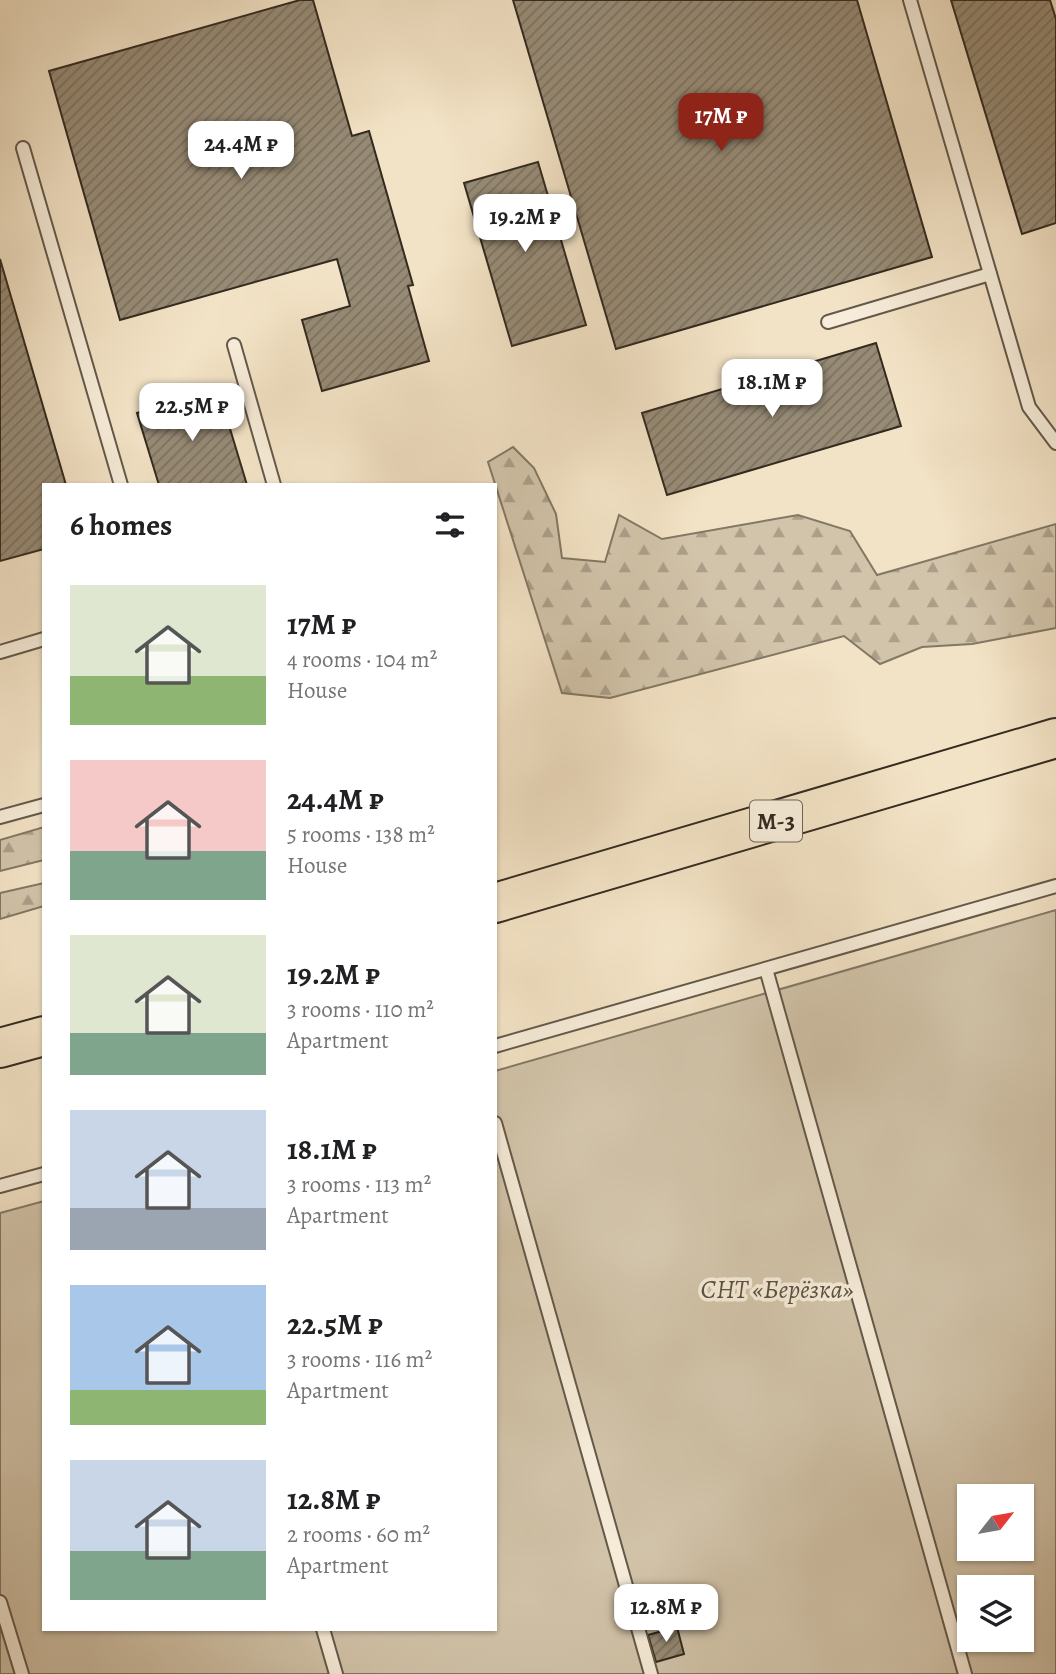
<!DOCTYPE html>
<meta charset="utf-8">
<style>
:root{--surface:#fff;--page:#f2f2f2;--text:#202124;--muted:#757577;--accent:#8f2418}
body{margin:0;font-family:Alegreya,serif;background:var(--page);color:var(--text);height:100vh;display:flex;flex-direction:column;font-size:26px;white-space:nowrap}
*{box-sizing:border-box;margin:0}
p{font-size:23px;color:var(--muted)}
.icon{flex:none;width:38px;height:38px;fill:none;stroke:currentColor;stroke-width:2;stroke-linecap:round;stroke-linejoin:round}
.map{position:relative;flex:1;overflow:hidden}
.drawer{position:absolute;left:42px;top:483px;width:455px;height:1148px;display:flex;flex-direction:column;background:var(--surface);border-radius:0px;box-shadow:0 2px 5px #0004}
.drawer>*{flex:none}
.needle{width:46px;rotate:59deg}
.controls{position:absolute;left:957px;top:1484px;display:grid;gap:14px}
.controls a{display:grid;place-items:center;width:77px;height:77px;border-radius:0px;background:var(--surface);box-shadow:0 2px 5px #0004;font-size:35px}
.price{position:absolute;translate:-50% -60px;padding:0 16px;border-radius:14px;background:#fff;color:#222;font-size:23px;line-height:46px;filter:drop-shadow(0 2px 4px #0008)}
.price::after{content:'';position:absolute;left:50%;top:42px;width:21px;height:16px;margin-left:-10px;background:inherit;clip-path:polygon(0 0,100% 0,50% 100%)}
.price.current{background:var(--accent);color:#fff}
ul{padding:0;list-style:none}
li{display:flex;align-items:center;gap:21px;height:175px;padding:0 28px}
li span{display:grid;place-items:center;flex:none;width:196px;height:140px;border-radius:0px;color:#555}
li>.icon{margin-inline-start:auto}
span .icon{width:84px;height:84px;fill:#fffc;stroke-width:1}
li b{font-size:30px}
h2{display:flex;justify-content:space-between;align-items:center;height:84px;padding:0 28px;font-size:30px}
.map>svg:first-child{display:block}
.green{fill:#d2c4aa;stroke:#827865;stroke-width:2;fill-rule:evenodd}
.forest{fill:url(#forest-firs);stroke:#827865;stroke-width:2}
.building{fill:url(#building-hatch);stroke:#332b20;stroke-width:2}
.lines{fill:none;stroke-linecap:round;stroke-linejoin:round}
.lane-casing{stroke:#63594a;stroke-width:16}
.highway-casing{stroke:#332b20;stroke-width:42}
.lane{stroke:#f7edda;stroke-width:12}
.highway{stroke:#f3e3c6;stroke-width:38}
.labels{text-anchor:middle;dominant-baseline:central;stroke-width:7;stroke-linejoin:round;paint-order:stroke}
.shield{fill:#f7edda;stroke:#6e6558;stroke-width:2}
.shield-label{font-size:24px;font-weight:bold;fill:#332b20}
.park-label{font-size:26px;font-style:italic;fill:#5b5142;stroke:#f7edda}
</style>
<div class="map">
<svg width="1056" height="1674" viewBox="0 0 1056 1674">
<defs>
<pattern id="forest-firs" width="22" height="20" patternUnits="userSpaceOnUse" patternTransform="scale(1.75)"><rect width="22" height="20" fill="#d2c4aa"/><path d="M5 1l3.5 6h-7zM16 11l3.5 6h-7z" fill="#ab9f8a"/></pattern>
<pattern id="building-hatch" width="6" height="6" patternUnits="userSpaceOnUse" patternTransform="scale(1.75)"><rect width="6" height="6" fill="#978b76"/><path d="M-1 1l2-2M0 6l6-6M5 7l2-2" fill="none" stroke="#7c7260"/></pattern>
</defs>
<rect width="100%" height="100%" fill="#f3e3c6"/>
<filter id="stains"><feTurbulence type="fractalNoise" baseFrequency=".00286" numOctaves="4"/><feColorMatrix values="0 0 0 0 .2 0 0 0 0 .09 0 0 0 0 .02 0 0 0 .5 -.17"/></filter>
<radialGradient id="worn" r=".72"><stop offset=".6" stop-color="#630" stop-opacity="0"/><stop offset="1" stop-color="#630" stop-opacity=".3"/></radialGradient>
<path class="green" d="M1056 910V1674H0V1213L44 1201V1629H495V1071ZM970 1496H1022V1549H970ZM970 1587H1022V1640H970Z"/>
<g class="forest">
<path d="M513 447 534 468 556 514 562 558 605 562 619 515 662 539 798 515 850 531 877 575 1056 524V628L972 644 922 647 880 664 844 636 610 698 562 693 488 462Z"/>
<path d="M44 827V860L0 871V840Z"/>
<path d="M44 883V906L0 919V893Z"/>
</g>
<g class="building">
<path d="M300 0H313L352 136 369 131 413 285 408 286 429 361 322 391 302 320 350 306 337 259 120 320 49 71Z"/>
<path d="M513 0H857L932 257 616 349Z"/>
<path d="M951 0H1050L1056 19V223L1022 234Z"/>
<path d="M538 162 586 325 512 346 464 183Z"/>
<path d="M0 259 66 485H44V549L0 561Z"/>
<path d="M876 343 901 426 667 495 642 413Z"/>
<path d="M218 389 247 485H159L137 413Z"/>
<path d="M677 1627 684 1654 656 1662 648 1635Z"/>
</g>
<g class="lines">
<g class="lane-casing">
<g id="lane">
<path d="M910 0 1029 407 1056 443"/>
<path d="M23 148 121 485"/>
<path d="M828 322 990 274"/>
<path d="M234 345 274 485"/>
<path d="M0 652 44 639"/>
<path d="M0 817 44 805"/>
<path d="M766 969 965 1674"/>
<path d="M495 1046 1056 886"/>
<path d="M495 1123 651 1674"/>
<path d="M0 1186 44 1174"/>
<path d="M0 1602 22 1674"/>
<path d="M323 1629 336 1674"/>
</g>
</g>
<g class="highway-casing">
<g id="highway">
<path d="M495 903 1056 738"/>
<path d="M0 1048 44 1036"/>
</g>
</g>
<use href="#lane" class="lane"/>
<use href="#highway" class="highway"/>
</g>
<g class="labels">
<rect class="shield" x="750" y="800.5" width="52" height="41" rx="5"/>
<g class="shield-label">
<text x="776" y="821">М-3</text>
</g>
<g class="park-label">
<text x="777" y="1289">СНТ «Берёзка»</text>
</g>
</g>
<rect width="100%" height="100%" filter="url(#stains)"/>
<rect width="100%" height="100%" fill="url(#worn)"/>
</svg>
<div class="controls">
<a><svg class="needle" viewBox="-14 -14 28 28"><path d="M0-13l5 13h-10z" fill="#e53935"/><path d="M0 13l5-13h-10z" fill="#757577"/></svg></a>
<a><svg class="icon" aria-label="layers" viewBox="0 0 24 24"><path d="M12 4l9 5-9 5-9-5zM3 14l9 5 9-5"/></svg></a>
</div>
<b class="price current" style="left:721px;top:153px">17M ₽</b>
<b class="price" style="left:241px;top:181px">24.4M ₽</b>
<b class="price" style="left:525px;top:254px">19.2M ₽</b>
<b class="price" style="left:772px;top:419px">18.1M ₽</b>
<b class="price" style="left:192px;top:443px">22.5M ₽</b>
<b class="price" style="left:666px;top:1644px">12.8M ₽</b>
<section class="drawer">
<h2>6 homes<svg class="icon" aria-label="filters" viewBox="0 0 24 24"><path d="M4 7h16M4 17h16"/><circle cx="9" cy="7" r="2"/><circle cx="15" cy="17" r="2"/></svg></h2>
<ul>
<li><span style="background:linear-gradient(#dfe7d0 65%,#8fb573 0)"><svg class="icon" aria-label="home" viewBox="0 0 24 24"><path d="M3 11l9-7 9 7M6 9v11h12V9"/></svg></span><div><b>17M ₽</b><p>4 rooms · 104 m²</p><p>House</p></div></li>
<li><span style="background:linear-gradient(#f6c9c9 65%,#7fa58c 0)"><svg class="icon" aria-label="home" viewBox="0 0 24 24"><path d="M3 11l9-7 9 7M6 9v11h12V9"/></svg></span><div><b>24.4M ₽</b><p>5 rooms · 138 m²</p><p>House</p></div></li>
<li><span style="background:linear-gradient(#dfe7d0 70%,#7fa58c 0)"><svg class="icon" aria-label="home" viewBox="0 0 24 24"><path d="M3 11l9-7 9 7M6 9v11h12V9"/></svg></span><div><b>19.2M ₽</b><p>3 rooms · 110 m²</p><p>Apartment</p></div></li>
<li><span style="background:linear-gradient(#c9d6e8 70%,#9aa5b1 0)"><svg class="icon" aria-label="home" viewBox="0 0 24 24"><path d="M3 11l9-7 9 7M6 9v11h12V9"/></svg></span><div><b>18.1M ₽</b><p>3 rooms · 113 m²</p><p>Apartment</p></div></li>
<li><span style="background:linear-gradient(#a9c7e8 75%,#8fb573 0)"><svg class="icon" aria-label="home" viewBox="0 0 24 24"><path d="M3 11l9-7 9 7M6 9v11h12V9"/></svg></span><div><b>22.5M ₽</b><p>3 rooms · 116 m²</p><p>Apartment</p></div></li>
<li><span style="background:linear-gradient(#c9d6e8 65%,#7fa58c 0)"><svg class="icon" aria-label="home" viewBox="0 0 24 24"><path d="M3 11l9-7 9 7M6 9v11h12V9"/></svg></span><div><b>12.8M ₽</b><p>2 rooms · 60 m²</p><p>Apartment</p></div></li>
</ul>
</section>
</div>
